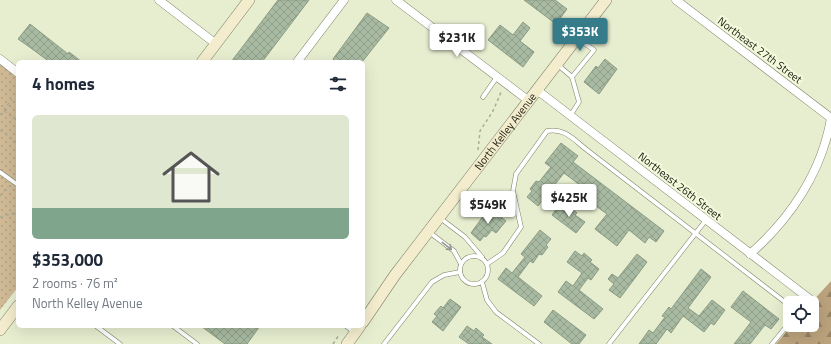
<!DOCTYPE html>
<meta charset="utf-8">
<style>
:root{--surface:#fff;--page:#f2f2f3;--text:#1f2937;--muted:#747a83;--accent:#367b89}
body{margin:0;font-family:"Titillium Web",sans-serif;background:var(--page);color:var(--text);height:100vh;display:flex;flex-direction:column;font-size:15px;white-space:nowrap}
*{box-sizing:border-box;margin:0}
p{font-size:13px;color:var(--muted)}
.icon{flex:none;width:22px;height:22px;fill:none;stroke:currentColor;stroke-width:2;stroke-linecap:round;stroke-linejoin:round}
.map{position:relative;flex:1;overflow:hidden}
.side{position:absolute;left:16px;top:60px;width:349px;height:268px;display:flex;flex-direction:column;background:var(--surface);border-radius:6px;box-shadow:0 4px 16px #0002}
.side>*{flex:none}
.tools{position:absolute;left:783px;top:296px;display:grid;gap:8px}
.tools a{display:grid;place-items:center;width:36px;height:36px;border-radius:6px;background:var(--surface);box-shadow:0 4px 16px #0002;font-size:20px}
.price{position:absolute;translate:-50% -34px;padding:0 9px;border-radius:4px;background:#fff;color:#222;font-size:13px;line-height:26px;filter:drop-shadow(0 1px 2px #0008)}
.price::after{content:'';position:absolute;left:50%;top:24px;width:12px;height:9px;margin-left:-6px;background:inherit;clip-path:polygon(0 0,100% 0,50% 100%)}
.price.on{background:var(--accent);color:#fff}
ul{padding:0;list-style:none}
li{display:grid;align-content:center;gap:8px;height:212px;padding:0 16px}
li span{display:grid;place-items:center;height:124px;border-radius:6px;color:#555}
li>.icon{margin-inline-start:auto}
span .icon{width:72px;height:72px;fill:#fffc;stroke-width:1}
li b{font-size:17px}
h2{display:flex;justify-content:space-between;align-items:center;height:48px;padding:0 16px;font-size:17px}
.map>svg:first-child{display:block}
.grass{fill:url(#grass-dots)}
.forest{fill:url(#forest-firs)}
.building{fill:url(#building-cross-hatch);stroke:#8a9b83}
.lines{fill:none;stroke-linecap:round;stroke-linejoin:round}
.lane-casing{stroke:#7c8167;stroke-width:5}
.street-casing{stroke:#7c8167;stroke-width:9}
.secondary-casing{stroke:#7c8167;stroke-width:12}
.path{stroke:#a7ad95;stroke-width:1.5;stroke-dasharray:3 3;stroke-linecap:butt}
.lane{stroke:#fff;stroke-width:4}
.street{stroke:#fff;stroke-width:8}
.secondary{stroke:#f3eccd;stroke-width:11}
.oneway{stroke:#969793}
.labels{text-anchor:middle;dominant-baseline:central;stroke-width:4;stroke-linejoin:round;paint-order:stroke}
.street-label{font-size:11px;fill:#16180e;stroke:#f4fbdd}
</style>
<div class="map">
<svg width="831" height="344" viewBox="0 0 831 344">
<defs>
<pattern id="grass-dots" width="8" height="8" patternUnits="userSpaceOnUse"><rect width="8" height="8" fill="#d0ba96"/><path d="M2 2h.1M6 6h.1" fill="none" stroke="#b29f80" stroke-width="1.8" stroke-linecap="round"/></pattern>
<pattern id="forest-firs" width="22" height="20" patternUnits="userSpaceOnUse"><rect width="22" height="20" fill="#baa27c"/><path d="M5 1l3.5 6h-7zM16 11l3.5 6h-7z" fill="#968364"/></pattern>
<pattern id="building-cross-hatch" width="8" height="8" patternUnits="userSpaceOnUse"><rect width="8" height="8" fill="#a8baa1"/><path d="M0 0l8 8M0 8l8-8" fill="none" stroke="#909f89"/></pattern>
</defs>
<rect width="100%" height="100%" fill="#e7eed0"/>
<path class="grass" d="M0 63 18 76V287L0 310Z"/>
<path class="forest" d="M831 281V344H776L792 325H812L811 303Z"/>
<g class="building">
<path d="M278 0H309L262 62H231Z"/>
<path d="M524 0H555L567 9 556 24Z"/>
<path d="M367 13 389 28 362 62H336L333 59Z"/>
<path d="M523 22 530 28 520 41 534 52 523 67 488 40 500 25 513 35Z"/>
<path d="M30 24 68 54 69 52 82 62H50L28 46 18 39Z"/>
<path d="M605 59 617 69 599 94 584 82 596 66 598 68Z"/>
<path d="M561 143 578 156 573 162 664 231 656 242 649 237 645 243 629 230 617 246 595 229 607 214 593 204 597 198 564 173 538 206 527 197 532 191 530 189 536 181 539 182 551 167 545 163Z"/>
<path d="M560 204 567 209 569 207 577 213 575 215 585 222 576 233 552 215Z"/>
<path d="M489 208 506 221 496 233 492 230 486 237 484 236 480 241 471 233Z"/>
<path d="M540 230 551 239 546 245 548 247 542 255 539 254 533 263 530 261 518 277 542 296 534 306 498 279 506 268 512 273 525 257 521 254Z"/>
<path d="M575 251 582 256 584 253 592 260 590 262 599 269 591 280 588 278 579 290 603 309 594 319 558 292 566 281 573 286 582 273 567 262Z"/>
<path d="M637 254 647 262 620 298 609 290 614 284 608 279 612 274 618 278Z"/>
<path d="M701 269 711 277 688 308 699 316 712 300 725 310 714 325 711 323 704 332 683 316 671 333 667 329 656 344H639L649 330 653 333 665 317 662 316 669 307 671 309Z"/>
<path d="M743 291 779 319 771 329 765 325 750 344H734L751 322 731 307Z"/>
<path d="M450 299 461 307 443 331 432 322 437 316 434 314 441 306 443 308Z"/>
<path d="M553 310 586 335 579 344H572L544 322Z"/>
<path d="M201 326H260L247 344H225Z"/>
<path d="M467 326 474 331 476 328 484 335 482 337 492 344H469L459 337Z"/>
</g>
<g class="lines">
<g class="lane-casing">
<g id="lane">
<path d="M558 65 572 77 594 50 577 38"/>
<path d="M483 97 497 77"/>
<path d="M570 116 579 102 572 77"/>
<path d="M0 172 18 185"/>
<path d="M440 218 465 237 482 257"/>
<path d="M429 232 454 251 461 264"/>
<circle cx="474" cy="270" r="14"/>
<path d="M487 264 503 253 521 227 513 191 516 174 547 131C565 128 573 139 587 150L790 306"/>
<path d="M482 282 487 300 496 312 539 344"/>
<path d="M96 326 120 344"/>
<path d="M173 326 197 344"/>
<path d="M346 326 354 332"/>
<path d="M384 344 432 282 444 275 460 272"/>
<path d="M609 344 706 220"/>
<path d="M772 344 790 322"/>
</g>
</g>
<g class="street-casing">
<g id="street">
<path d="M159 0 216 44"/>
<path d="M396 0 529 101"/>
<path d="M676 0 831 118C822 172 790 219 750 254"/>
<path d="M0 59 18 73"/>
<path d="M297 62 344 0"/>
<path d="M537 90 811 300"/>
</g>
</g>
<g class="secondary-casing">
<g id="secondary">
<path d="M202 62 249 0"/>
<path id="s1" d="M363 322 395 275 606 0"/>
<path d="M0 330 18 306"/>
<path d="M347 344 360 326"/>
</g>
</g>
<g class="path">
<path d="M4 111 18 121"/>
<path d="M0 115 12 99"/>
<path d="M0 130 18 143"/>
<path d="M478 150 480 131 493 111 502 90"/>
<path d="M17 174 18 173"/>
<path d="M0 196 8 186"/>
<path d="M0 217 18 212"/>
<path d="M333 344 339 335"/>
</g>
<use href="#lane" class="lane"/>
<use href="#street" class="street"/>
<use href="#secondary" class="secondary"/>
</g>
<defs><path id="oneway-shaft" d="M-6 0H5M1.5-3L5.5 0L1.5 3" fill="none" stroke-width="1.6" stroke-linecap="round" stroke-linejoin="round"/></defs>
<use class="oneway" href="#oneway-shaft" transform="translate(447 246) rotate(38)"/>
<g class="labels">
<g class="street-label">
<text transform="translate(760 50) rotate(37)">Northeast 27th Street</text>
<text stroke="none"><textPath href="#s1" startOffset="238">North Kelley Avenue</textPath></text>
<text transform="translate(680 186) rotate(38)">Northeast 26th Street</text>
</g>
</g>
</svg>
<div class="tools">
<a><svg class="icon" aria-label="locate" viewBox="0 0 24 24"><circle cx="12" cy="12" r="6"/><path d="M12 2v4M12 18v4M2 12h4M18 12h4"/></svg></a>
</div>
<b class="price on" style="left:580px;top:52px">$353K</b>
<b class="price" style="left:457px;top:58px">$231K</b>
<b class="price" style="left:569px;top:218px">$425K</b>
<b class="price" style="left:488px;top:225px">$549K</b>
<section class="side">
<h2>4 homes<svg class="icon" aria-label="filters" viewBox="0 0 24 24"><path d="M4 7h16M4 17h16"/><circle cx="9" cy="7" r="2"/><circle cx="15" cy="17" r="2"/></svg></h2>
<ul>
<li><span style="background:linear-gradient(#dfe7d0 75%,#7fa58c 0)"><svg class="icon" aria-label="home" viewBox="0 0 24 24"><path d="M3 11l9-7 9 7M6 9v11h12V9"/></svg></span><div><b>$353,000</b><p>2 rooms · 76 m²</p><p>North Kelley Avenue</p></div></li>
</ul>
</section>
</div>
